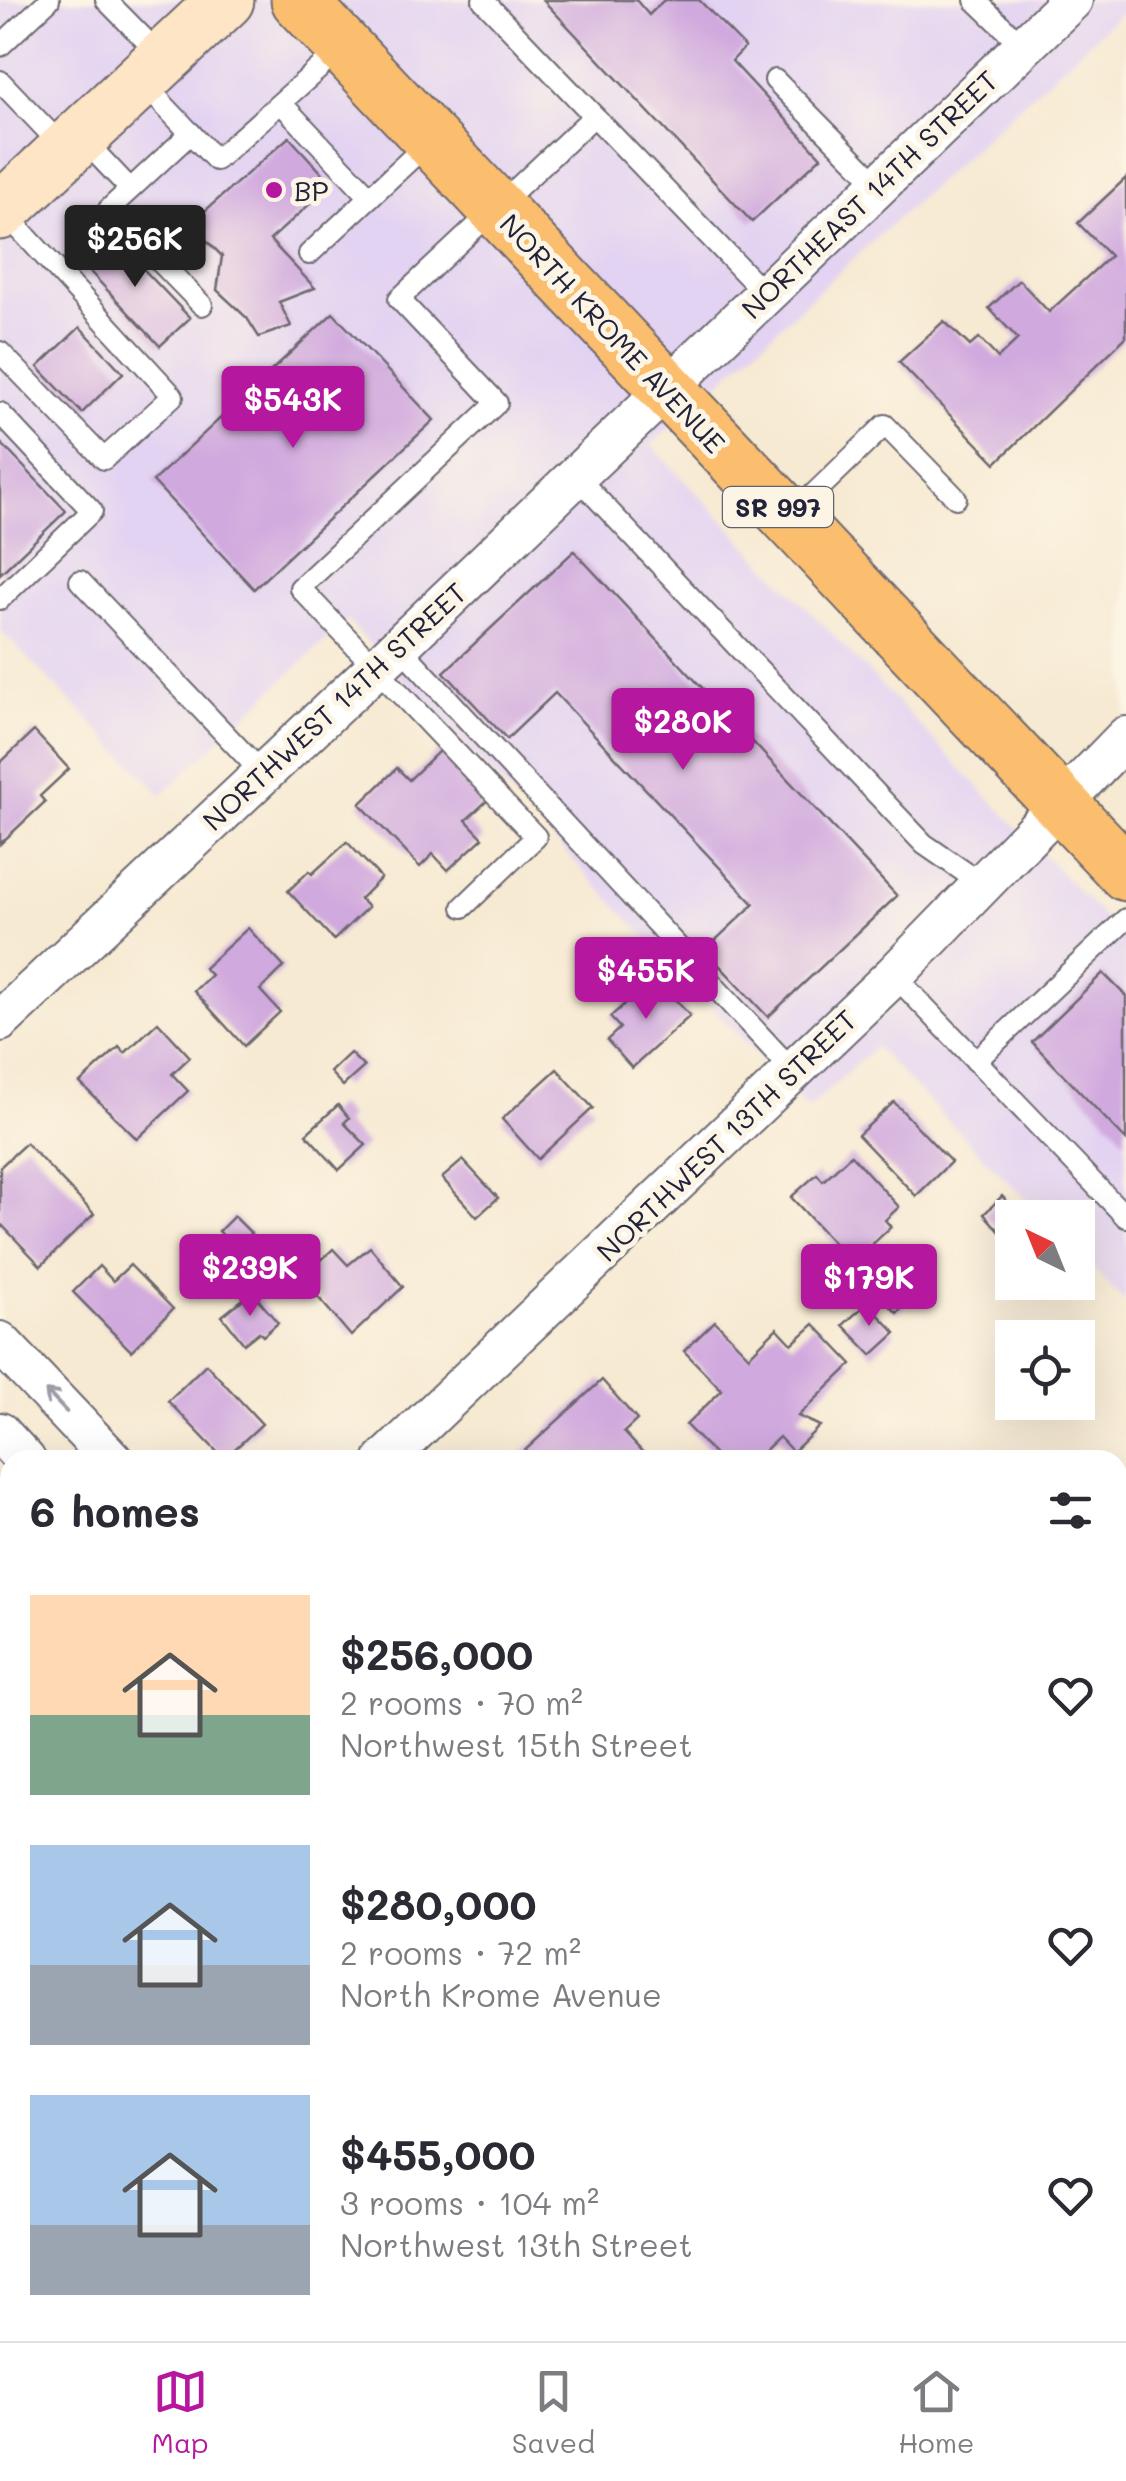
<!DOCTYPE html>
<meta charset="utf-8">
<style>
:root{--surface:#fff;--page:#f2f2f3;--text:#2b2b33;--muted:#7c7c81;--line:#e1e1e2;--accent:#b5179e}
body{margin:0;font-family:Mali,sans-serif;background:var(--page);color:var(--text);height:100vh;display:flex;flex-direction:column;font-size:38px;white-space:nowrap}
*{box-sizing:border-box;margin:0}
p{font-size:32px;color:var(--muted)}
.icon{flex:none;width:55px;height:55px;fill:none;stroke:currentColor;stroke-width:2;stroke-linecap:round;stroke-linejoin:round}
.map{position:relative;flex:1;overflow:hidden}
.drawer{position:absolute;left:0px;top:1450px;width:1128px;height:892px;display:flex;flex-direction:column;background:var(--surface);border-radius:30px 30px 0 0;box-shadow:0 10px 40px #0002}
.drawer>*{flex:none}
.needle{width:65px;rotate:317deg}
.fabs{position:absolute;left:995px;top:1200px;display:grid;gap:20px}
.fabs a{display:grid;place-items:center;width:100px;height:100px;border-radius:0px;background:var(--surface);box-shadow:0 10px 40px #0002;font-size:50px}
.price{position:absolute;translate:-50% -85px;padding:0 22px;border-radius:10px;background:var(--accent);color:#fff;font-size:32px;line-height:65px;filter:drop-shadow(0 2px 5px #0008)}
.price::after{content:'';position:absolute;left:50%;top:60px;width:30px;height:22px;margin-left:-15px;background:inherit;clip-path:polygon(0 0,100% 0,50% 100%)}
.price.active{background:#222;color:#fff}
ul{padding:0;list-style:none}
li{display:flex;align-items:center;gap:30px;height:250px;padding:0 30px}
li span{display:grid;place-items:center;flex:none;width:280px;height:200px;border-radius:0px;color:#555}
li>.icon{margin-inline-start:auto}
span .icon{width:120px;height:120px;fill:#fffc;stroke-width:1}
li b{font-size:42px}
h2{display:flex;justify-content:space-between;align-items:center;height:120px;padding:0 30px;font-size:42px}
.tab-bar{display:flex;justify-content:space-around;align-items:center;height:140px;border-top:2px solid var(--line);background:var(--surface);font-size:28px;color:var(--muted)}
.tab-bar a{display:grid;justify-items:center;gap:5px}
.tab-bar .active{color:var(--accent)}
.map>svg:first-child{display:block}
.built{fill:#e3d3f2}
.building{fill:#d0a9de}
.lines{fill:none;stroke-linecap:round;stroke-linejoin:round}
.lane-casing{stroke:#6d6870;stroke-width:24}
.street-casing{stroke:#6d6870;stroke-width:44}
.secondary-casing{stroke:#6d6870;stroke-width:59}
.highway-casing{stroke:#6d6870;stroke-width:59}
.lane{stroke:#fff;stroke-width:20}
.street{stroke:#fff;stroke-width:40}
.secondary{stroke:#fde5c5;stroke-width:55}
.highway{stroke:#fbbe6e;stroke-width:55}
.oneway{stroke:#9c9ca7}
.poi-dot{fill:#b5179e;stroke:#fcf5e5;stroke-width:4}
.labels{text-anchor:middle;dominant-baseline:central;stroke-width:10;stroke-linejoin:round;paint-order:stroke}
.shield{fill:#fcf5e5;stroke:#63616e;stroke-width:2.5}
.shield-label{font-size:25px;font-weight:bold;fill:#22223b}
.poi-label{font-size:28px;fill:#22223b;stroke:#fcf5e5;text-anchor:start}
.street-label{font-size:28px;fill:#22223b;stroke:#fcf5e5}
</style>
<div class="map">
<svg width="1126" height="2341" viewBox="0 0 1126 2341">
<rect width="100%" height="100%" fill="#fcf5e5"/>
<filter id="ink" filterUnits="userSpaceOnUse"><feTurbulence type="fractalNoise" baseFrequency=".01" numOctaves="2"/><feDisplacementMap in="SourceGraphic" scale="20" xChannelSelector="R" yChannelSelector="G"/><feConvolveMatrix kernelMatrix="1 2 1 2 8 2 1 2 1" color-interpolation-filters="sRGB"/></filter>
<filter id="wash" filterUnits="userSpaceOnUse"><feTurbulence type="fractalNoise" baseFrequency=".0048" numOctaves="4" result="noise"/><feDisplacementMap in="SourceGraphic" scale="40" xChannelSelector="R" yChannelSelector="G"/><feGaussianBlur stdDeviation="2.25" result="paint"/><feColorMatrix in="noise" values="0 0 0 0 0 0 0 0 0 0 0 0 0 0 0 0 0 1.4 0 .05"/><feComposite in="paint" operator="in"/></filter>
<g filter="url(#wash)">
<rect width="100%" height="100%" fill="#f7ead3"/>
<g class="built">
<path d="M0 0H1126V8L651 445 1126 941V1302L1078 1253V1218L1043 1217 875 1047 808 1109 347 620 162 794 0 630Z"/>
<path d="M10 1878V2332H794L802 2341H0V1888Z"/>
</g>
<g id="blocks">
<g class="building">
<path d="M543 0H636L649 15 664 0H699L745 47 732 61 821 157 752 222Z"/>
<path d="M289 137 332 184 270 240 315 288 279 302 291 326 259 337 247 318 217 290 222 256 190 224Z"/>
<path d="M1126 178V337L996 463 899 362 944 321 970 346 979 338 998 358 1018 339 989 308 1019 280 1049 312 1110 256 1078 223Z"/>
<path d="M109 233 190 318 160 346 80 261Z"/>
<path d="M333 313 434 420 254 589 153 481Z"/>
<path d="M80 327 123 373 82 413 38 367Z"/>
<path d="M0 442 66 511 0 574Z"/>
<path d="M574 551 897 896 768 1017 705 950 754 904 555 693 507 739 444 672Z"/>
<path d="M34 731 69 769 40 796 45 802 0 844V763Z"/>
<path d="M441 749 489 799 466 820 483 838 448 870 433 854 420 867 360 804 397 768 409 780Z"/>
<path d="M347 842 381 878 360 899 368 907 334 940 288 891 309 871 312 874Z"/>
<path d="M248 928 284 967 260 990 280 1012 244 1046 194 991 211 975 204 968Z"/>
<path d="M1103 973 1126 996V1140L1032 1042Z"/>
<path d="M655 977 690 1016 632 1068 607 1040 620 1028 610 1017Z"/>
<path d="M158 1022 190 1057 172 1074 188 1091 137 1139 80 1083 119 1047 125 1053Z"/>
<path d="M350 1053 364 1067 343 1086 330 1072Z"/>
<path d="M557 1069 593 1108 538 1159 502 1119Z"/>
<path d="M894 1102 951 1162 916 1196 858 1135Z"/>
<path d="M338 1105 349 1118 344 1123 366 1145 339 1170 306 1134Z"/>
<path d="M26 1143 94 1214 41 1266 0 1223V1167Z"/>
<path d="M851 1155 899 1207 885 1220 891 1227 852 1263 791 1197 817 1174 823 1181Z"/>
<path d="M463 1160 498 1198 477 1217 442 1178Z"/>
<path d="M1002 1196 1022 1218H1012V1224L1002 1234 984 1214Z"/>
<path d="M234 1216 251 1233 235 1248 219 1231Z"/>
<path d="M370 1247 403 1287 351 1336 302 1278 333 1249 348 1265Z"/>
<path d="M900 1247 932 1280 897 1313 865 1280Z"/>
<path d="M130 1265 173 1309 131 1351 73 1292 99 1266 113 1281Z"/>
<path d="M252 1292 278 1323 263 1336 259 1332 244 1344 222 1316Z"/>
<path d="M867 1303 896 1333 872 1355 843 1325Z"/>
<path d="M715 1321 749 1356 777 1328 792 1344 814 1324 852 1364 798 1416 820 1426 793 1452 779 1437 755 1460H720L686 1425 722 1390 684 1351Z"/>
<path d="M206 1364 262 1424 224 1459 168 1401Z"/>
<path d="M602 1380 637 1420 624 1432 645 1455 639 1460H529L522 1453Z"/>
<path d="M0 1550 10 1561V1677L0 1686Z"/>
<path d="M1126 1676V1755L1118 1763V1684Z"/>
<path d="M1126 2003V2075L1118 2083V2011Z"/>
<path d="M10 2087V2332H212L203 2341H0V2096Z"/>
<path d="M1118 2100 1126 2108 1118 2115 1126 2123V2145L1118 2153Z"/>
<path d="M435 2332H489L496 2341H426Z"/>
<path d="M592 2332H708L699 2341H600Z"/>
</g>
</g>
</g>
<g filter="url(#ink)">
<use href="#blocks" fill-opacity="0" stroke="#6d6870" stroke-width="2.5"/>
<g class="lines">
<g class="lane-casing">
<g id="lane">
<path d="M106 0 161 56"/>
<path d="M483 0 764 293"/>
<path d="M975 0 1024 47"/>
<path d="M0 46 49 0"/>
<path d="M775 80 878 184"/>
<path d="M0 81 64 148"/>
<path d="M142 82 216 160 342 48"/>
<path d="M281 103 370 197"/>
<path d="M191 133 109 209 202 305"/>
<path d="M80 136 130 189"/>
<path d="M309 254 431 140"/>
<path d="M0 352 104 459 173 396 4 212"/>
<path d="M0 413 92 511 0 599"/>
<path d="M575 475 924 844 982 884"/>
<path d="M791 516 885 425 956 498"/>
<path d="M80 581 263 774"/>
<path d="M399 646 793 1071"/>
<path d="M463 907 536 837 300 588 497 403 399 299 594 116"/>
<path d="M894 975 1126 1217"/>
<path d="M976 1061 1126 919"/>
<path d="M0 1946 10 1937"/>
<path d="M0 1974 10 1985"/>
</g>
</g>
<g class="street-casing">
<g id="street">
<path d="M0 1021 399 646 1072 0"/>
<path d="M0 1342 112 1460"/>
<path d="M0 1433 25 1460"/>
<path d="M385 1460 894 975 1126 737"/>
<path d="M1118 1551 1126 1543"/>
<path d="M0 1824 10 1815"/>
<path d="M841 2332 849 2341"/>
<path d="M943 2332 951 2341"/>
<path d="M285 2341 294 2332"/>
<path d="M1121 2341 1126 2337"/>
</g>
</g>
<g class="secondary-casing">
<path id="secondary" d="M0 212 226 0"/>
</g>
<g class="highway-casing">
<path id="highway" d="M299 0 1126 873"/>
</g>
<use href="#lane" class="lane"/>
<use href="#street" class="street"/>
<use href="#secondary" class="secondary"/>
<use href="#highway" class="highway"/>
</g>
<defs><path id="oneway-shaft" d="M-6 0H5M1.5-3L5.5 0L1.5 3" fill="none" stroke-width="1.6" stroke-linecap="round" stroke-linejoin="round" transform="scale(2.5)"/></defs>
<use class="oneway" href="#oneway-shaft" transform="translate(56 1401) rotate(-134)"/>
</g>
<circle class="poi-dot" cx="274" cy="190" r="10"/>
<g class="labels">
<rect class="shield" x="723" y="487" width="110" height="40" rx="8"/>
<g class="shield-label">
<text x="778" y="507">SR 997</text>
</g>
<g class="poi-label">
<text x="294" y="190">BP</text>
</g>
<g class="street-label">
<text transform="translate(869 194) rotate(-44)">NORTHEAST 14TH STREET</text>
<text transform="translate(613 333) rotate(47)">NORTH KROME AVENUE</text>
<text transform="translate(334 706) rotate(-43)">NORTHWEST 14TH STREET</text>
<text transform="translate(726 1135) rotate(-44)">NORTHWEST 13TH STREET</text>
</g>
</g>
</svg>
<div class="fabs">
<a><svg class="needle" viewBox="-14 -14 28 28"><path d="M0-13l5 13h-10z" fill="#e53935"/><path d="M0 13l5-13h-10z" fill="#7c7c81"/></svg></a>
<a><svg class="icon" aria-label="locate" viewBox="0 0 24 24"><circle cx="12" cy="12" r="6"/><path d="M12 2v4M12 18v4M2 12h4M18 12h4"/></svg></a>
</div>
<b class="price active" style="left:135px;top:290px">$256K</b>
<b class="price" style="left:293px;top:451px">$543K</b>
<b class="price" style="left:683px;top:773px">$280K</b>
<b class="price" style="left:646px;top:1022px">$455K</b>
<b class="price" style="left:250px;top:1319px">$239K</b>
<b class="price" style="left:869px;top:1329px">$179K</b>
<section class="drawer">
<h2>6 homes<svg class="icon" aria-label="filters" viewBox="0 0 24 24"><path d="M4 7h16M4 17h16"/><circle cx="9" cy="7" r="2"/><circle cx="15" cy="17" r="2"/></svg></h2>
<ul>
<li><span style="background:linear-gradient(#ffd9b3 60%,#7fa58c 0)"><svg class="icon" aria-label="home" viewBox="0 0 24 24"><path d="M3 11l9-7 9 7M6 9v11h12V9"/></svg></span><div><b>$256,000</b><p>2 rooms · 70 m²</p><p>Northwest 15th Street</p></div><svg class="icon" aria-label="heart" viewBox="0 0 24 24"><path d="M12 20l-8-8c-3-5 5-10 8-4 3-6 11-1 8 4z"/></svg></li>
<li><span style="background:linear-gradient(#a9c7e8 60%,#9aa5b1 0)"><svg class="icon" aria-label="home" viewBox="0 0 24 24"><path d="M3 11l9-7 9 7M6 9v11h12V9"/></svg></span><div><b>$280,000</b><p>2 rooms · 72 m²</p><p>North Krome Avenue</p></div><svg class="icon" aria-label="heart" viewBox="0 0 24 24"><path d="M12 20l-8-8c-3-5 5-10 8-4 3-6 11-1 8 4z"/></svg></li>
<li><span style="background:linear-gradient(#a9c7e8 65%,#9aa5b1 0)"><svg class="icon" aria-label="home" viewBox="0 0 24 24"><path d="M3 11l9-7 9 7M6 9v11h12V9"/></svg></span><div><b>$455,000</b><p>3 rooms · 104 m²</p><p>Northwest 13th Street</p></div><svg class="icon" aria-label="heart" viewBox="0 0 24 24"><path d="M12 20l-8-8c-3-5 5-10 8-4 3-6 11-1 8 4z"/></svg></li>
</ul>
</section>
</div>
<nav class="tab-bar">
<a class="active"><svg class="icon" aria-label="map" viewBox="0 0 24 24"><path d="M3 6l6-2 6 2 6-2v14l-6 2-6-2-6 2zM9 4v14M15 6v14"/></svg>Map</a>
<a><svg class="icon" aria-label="saved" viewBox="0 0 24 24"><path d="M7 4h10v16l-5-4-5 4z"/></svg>Saved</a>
<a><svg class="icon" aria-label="home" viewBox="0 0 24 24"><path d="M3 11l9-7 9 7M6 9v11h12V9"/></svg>Home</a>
</nav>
